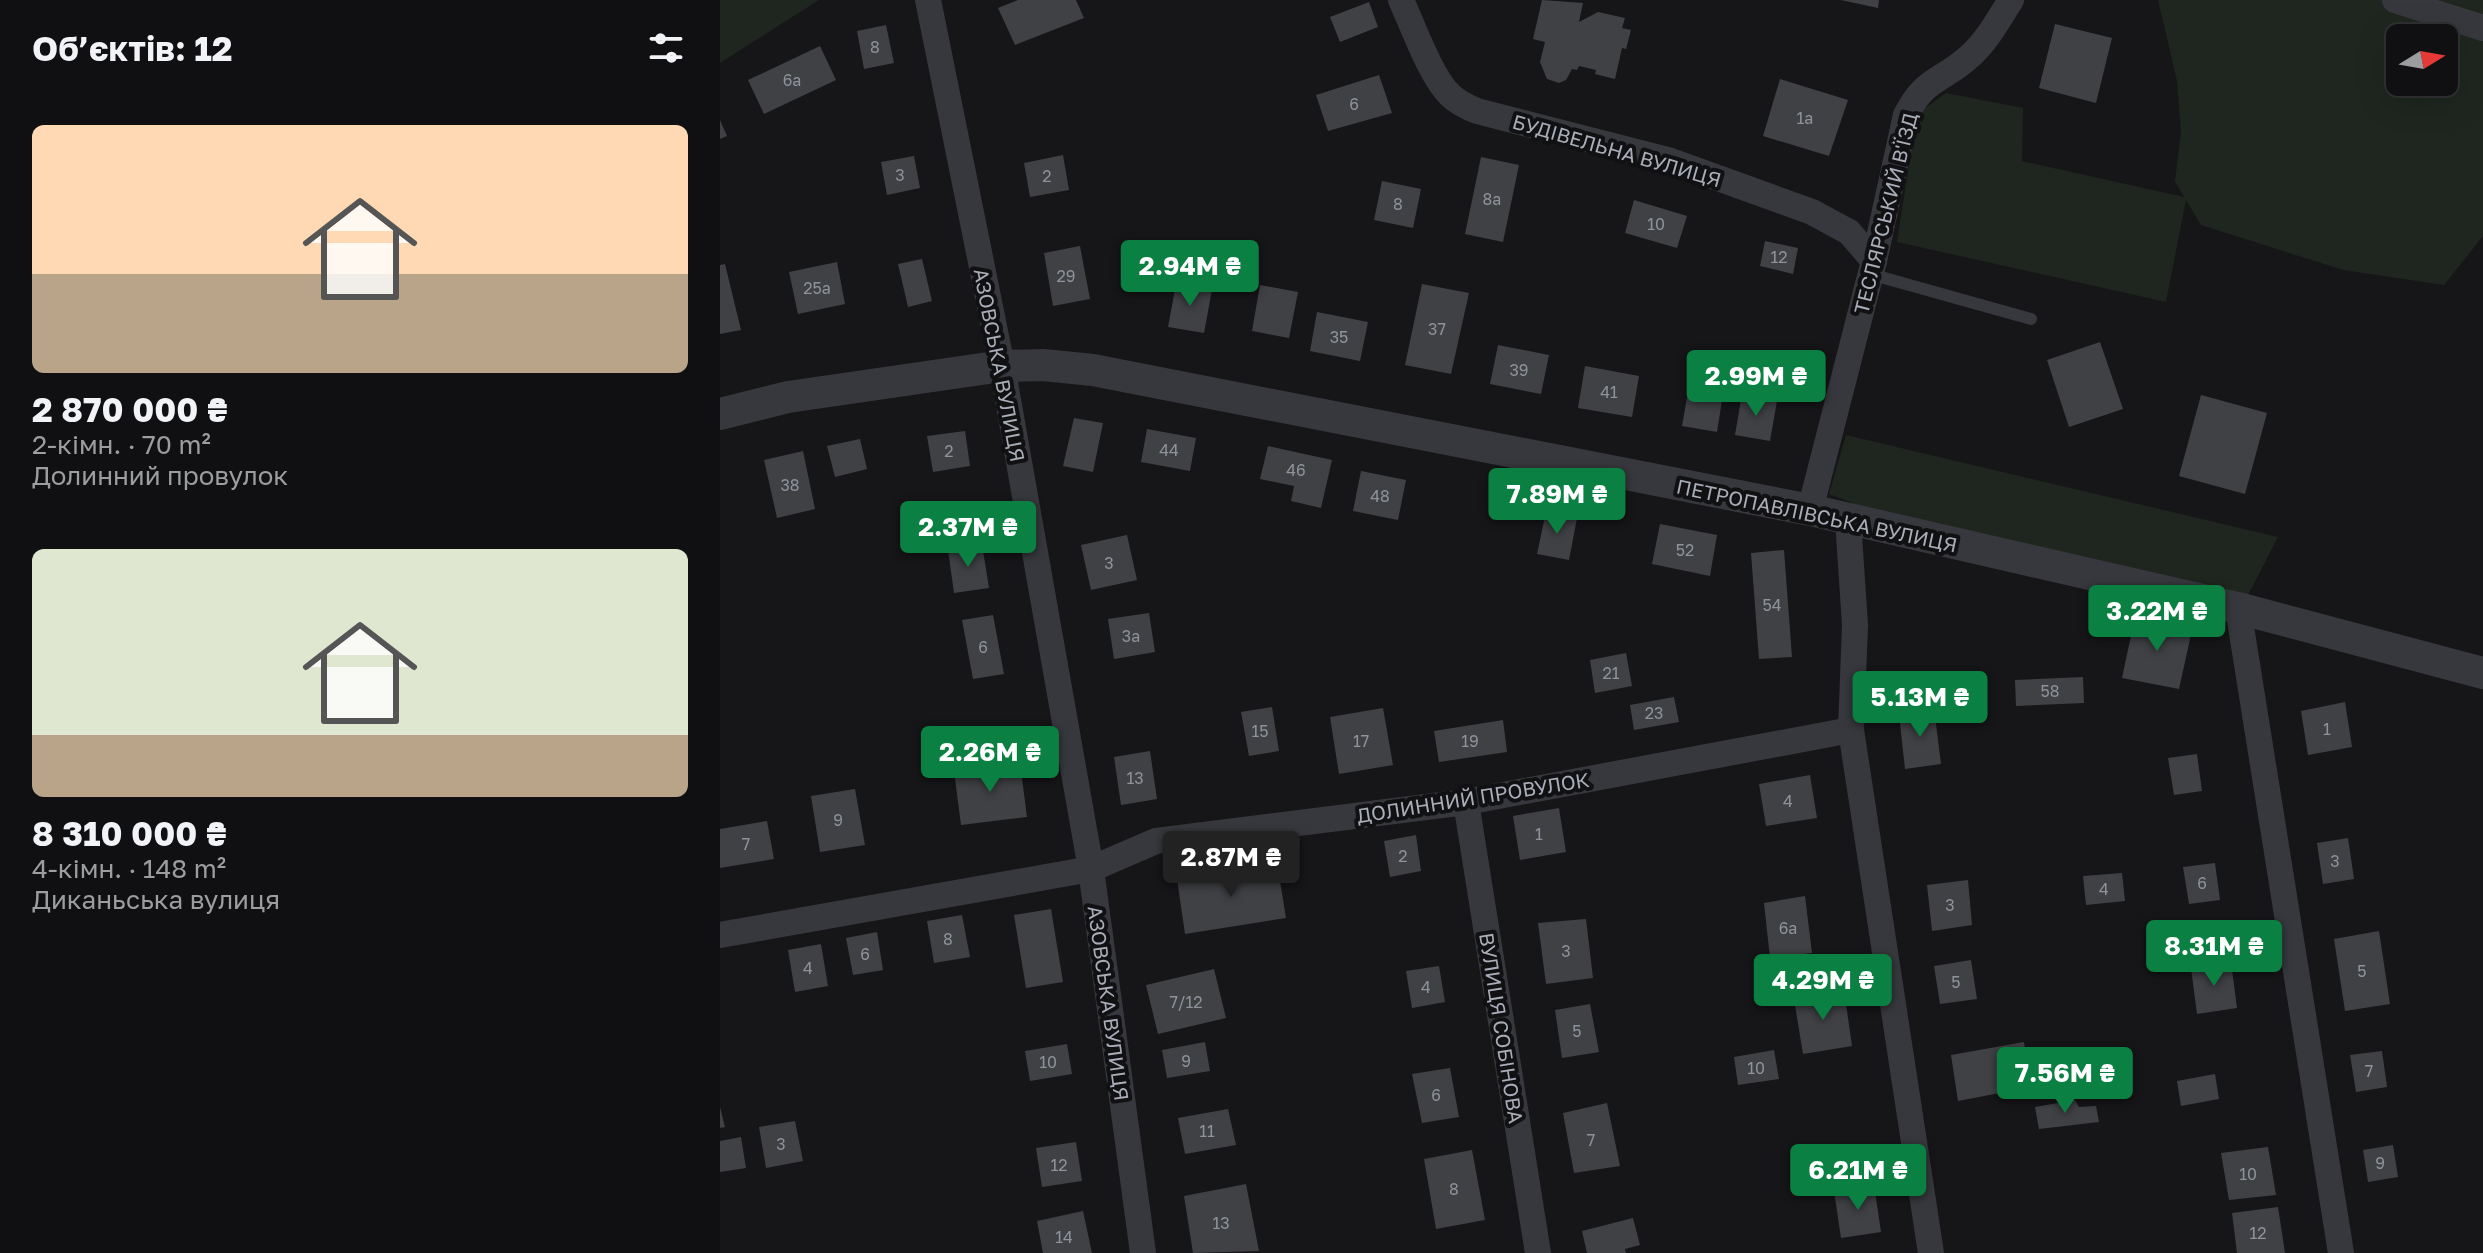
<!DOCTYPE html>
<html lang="uk">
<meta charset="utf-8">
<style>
:root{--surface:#101012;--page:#19191b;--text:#f1f3f6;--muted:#9c9d9f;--line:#303032;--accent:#0b8043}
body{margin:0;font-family:"Golos Text",sans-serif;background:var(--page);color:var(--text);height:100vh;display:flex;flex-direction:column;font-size:30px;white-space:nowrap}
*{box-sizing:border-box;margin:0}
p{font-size:26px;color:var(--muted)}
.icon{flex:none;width:44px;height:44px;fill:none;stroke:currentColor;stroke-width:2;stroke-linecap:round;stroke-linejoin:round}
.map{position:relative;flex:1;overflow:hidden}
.sheet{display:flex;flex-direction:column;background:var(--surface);width:720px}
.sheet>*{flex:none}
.needle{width:52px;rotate:79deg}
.buttons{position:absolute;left:1666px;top:24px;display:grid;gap:16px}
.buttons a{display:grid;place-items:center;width:72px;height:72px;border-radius:12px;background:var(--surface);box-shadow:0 8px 32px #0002,0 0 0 2px var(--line);font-size:40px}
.price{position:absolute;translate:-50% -68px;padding:0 18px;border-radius:8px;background:var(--accent);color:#fff;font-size:26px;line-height:52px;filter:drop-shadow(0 2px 4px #0008)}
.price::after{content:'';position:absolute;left:50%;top:48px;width:24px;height:18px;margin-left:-12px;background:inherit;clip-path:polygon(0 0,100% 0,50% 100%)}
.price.current{background:#222;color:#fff}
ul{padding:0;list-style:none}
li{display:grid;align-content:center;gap:16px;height:424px;padding:0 32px}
li span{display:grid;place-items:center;height:248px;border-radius:12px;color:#555}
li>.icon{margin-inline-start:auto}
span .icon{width:144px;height:144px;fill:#fffc;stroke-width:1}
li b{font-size:34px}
h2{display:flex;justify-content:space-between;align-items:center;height:96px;padding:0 32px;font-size:34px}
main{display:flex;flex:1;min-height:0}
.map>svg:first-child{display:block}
.green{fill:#1e261f;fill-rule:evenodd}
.building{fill:#404145}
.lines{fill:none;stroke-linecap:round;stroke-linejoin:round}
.service{stroke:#37383d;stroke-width:12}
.minor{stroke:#37383d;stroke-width:26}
.tertiary{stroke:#37383d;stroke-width:32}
.labels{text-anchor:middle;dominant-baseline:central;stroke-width:8;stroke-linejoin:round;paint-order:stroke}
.number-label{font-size:16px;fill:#8e929b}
.street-label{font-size:20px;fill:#a8adb8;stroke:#111113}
</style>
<main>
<section class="sheet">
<h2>Об’єктів: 12<svg class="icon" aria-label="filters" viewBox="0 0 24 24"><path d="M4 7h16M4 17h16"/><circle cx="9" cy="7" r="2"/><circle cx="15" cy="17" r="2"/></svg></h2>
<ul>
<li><span style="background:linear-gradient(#ffd9b3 60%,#b9a48a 0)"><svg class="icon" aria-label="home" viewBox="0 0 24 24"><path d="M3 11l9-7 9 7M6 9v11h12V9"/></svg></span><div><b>2 870 000 ₴</b><p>2-кімн. · 70 m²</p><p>Долинний провулок</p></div></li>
<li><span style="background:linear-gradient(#dfe7d0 75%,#b9a48a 0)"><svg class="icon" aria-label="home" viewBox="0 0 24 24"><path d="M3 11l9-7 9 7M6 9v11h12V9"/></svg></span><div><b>8 310 000 ₴</b><p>4-кімн. · 148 m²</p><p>Диканьська вулиця</p></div></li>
</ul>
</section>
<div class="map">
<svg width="1763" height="1253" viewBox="0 0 1763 1253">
<rect width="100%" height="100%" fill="#161618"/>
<g class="green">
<path d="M0 0H99L0 63Z"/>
<path d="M1438 0H1763V236L1724 285 1623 270 1481 225 1466 200 1446 302 1177 242 1197 114 1226 93 1303 108 1302 161 1464 197 1455 181 1461 132 1457 81ZM1680 38H1724V82H1680Z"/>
<path d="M1126 435 1558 537 1527 597 1153 511 1109 494Z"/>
</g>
<g class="building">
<path d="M298 0H356L364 18 295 45 278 8Z"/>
<path d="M822 0 863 3 859 22 878 12 905 18 902 28 911 30 906 49 902 48 895 79 875 74 876 70 859 66 857 70 852 69 846 80 839 83 827 79 820 62 825 42 813 39Z"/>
<path d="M1121 0H1159L1158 8Z"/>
<path d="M649 2 658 27 620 42 610 17Z"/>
<path d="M1335 24 1392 38 1376 103 1319 88Z"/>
<path d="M166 25 174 63 144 69 137 31Z"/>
<path d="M100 46 116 80 44 114 28 80Z"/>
<path d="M659 75 672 113 608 131 596 95Z"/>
<path d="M1060 79 1128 100 1109 156 1043 136Z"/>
<path d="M0 120 7 136 0 139Z"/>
<path d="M343 155 349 190 310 197 304 163Z"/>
<path d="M194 156 200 188 167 195 161 162Z"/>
<path d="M761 157 799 165 783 242 745 234Z"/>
<path d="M662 181 701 189 693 228 654 220Z"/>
<path d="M914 200 967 216 957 248 905 233Z"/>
<path d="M1045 241 1078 248 1073 274 1040 266Z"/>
<path d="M360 246 370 299 333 306 324 253Z"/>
<path d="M202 259 212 301 188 307 178 264Z"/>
<path d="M117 262 125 304 78 314 69 272Z"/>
<path d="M5 264 21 330 0 334V265Z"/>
<path d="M456 284 492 290 484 333 448 327Z"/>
<path d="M702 284 749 293 731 374 685 365Z"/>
<path d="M540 285 578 292 569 338 532 331Z"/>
<path d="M597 312 648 322 640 361 590 351Z"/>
<path d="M1380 342 1403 409 1349 427 1327 360Z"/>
<path d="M778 345 829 355 821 394 770 384Z"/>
<path d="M865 366 919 376 912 417 858 408Z"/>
<path d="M971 375 1005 381 997 432 962 426Z"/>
<path d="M1022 394 1057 401 1050 441 1015 435Z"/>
<path d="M1481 395 1547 413 1525 494 1459 476Z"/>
<path d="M354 418 383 423 373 472 343 466Z"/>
<path d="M427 429 476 438 470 471 421 462Z"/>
<path d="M245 431 250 466 213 472 207 436Z"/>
<path d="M140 439 147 469 115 477 107 446Z"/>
<path d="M548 446 612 460 601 508 571 501 574 486 540 479Z"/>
<path d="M83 451 95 509 57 518 44 460Z"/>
<path d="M641 471 686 480 678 520 633 511Z"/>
<path d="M826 512 857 518 849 560 817 554Z"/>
<path d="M940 524 997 535 990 576 932 564Z"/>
<path d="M407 535 417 580 371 590 361 545Z"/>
<path d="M262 544 269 588 234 593 228 550Z"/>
<path d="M1064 550 1072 657 1039 659 1031 553Z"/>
<path d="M429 613 435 652 394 659 388 619Z"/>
<path d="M273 615 284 674 253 679 242 620Z"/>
<path d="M1415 617 1472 630 1459 689 1402 678Z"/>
<path d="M906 653 912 686 875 693 870 660Z"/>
<path d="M1363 677 1364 703 1296 706 1295 680Z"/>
<path d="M954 697 959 722 914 730 910 705Z"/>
<path d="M1625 702 1632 747 1588 755 1581 711Z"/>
<path d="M552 707 559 751 529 756 521 712Z"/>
<path d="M663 708 673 765 619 774 610 717Z"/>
<path d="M1214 708 1221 764 1185 769 1179 714Z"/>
<path d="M783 720 787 752 719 762 714 731Z"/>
<path d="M430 751 437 799 401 805 394 757Z"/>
<path d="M1477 754 1482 791 1454 795 1448 758Z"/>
<path d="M300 763 307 817 241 825 234 771Z"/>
<path d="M1090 775 1097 818 1046 826 1039 784Z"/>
<path d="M135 789 145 845 100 852 91 796Z"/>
<path d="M839 808 846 852 800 860 793 816Z"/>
<path d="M47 821 54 859 0 868V829Z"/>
<path d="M696 835 701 871 670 877 664 841Z"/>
<path d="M1628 838 1634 879 1603 884 1597 843Z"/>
<path d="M557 863 566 918 465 934 457 879Z"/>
<path d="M1495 863 1500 900 1469 904 1463 867Z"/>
<path d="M1402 873 1405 901 1366 905 1363 876Z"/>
<path d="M1248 880 1252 925 1212 931 1207 885Z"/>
<path d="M1085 896 1092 953 1050 958 1044 903Z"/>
<path d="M331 909 343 982 306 988 294 915Z"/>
<path d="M242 915 250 957 214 963 207 921Z"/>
<path d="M866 919 873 978 826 984 818 923Z"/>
<path d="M1659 931 1670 1004 1625 1011 1614 939Z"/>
<path d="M157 932 163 970 133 975 126 938Z"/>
<path d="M101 944 108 986 75 992 68 950Z"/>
<path d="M1251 960 1257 999 1220 1004 1214 966Z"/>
<path d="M1511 962 1517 1008 1477 1014 1471 968Z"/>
<path d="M719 966 725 1002 692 1008 686 971Z"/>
<path d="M494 969 506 1018 438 1034 426 985Z"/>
<path d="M1124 990 1132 1046 1083 1054 1074 999Z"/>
<path d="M870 1004 879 1052 842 1058 835 1010Z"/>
<path d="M485 1042 490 1071 447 1078 442 1050Z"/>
<path d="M1304 1042 1311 1087 1238 1101 1231 1055Z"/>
<path d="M347 1044 352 1074 310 1081 305 1051Z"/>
<path d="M1054 1050 1059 1079 1018 1085 1014 1057Z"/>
<path d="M1662 1051 1667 1087 1636 1092 1630 1055Z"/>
<path d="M730 1068 739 1117 702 1123 692 1074Z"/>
<path d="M1495 1074 1499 1099 1461 1106 1457 1081Z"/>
<path d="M1355 1100 1359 1107 1376 1106 1379 1122 1319 1129 1315 1107Z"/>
<path d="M887 1103 900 1166 854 1173 843 1113Z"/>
<path d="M0 1107 5 1127 0 1128Z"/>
<path d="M508 1109 516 1145 465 1154 458 1118Z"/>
<path d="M75 1121 83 1161 46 1168 39 1127Z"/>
<path d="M21 1137 26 1168 0 1172V1141Z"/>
<path d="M356 1142 362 1181 322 1187 316 1148Z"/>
<path d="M1673 1145 1678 1177 1648 1182 1643 1150Z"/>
<path d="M1548 1147 1556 1195 1509 1200 1501 1153Z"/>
<path d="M752 1150 765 1220 716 1229 704 1159Z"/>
<path d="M526 1184 539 1251 473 1253 464 1196Z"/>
<path d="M1154 1185 1161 1232 1121 1238 1114 1191Z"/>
<path d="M1558 1207 1565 1253H1517L1512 1213Z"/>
<path d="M363 1211 372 1253H323L317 1221Z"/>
<path d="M913 1218 920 1245 905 1249 906 1253H867L862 1231Z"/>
</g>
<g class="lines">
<path class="service" d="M1150 274 1311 319"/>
<g class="minor">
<path d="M208 0 282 366 371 869 423 1253"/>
<path d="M681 0C693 26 711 77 730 95 738 103 747 107 757 111L948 160 1092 212 1129 232 1154 261"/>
<path d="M1675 0 1763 28"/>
<path d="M1090 510 1154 261 1186 115C1206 76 1222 82 1250 56 1267 41 1278 20 1291 0"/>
<path d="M1128 520 1135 625 1131 730 1211 1253"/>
<path d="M1518 608 1621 1253"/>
<path d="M746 802 818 1253"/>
<path d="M0 935 371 869 436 841 746 802 1131 730"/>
</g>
<path class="tertiary" d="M0 414 68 397 282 366 323 365 373 370 1090 510 1518 608 1763 673"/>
</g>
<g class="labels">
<g class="number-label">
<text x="155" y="47">8</text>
<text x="72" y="80">6а</text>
<text x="634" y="104">6</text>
<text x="1085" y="118">1а</text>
<text x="180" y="175">3</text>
<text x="327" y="176">2</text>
<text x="772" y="199">8а</text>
<text x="678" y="204">8</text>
<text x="936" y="224">10</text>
<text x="1059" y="257">12</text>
<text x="346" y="276">29</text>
<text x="97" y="288">25а</text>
<text x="717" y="329">37</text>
<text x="619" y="337">35</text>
<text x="799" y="370">39</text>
<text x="889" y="392">41</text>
<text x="449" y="450">44</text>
<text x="229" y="451">2</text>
<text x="576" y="470">46</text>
<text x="70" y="485">38</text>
<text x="660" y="496">48</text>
<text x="965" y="550">52</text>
<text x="389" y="563">3</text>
<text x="1052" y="605">54</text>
<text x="411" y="636">3а</text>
<text x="263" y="647">6</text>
<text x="891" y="673">21</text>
<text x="1330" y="691">58</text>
<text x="934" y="713">23</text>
<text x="1607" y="729">1</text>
<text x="540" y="731">15</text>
<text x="641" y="741">17</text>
<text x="750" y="741">19</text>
<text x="415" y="778">13</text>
<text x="1068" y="801">4</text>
<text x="118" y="820">9</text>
<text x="819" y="834">1</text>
<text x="26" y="844">7</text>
<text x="683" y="856">2</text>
<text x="1615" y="861">3</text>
<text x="1482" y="883">6</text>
<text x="1384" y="889">4</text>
<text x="1230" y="905">3</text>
<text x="1068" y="928">6а</text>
<text x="228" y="939">8</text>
<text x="846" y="951">3</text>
<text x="145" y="954">6</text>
<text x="88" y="968">4</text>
<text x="1642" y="971">5</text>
<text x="1236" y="982">5</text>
<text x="706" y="987">4</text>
<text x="466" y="1002">7/12</text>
<text x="857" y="1031">5</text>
<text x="466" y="1061">9</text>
<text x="328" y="1062">10</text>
<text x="1036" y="1068">10</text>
<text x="1649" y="1071">7</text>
<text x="716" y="1095">6</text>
<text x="487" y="1131">11</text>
<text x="871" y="1140">7</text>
<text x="61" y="1144">3</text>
<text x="1660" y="1163">9</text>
<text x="339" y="1165">12</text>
<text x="1528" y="1174">10</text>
<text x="734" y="1189">8</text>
<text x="501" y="1223">13</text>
<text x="1538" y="1233">12</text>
<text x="344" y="1237">14</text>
</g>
<g class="street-label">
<text transform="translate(897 150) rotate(16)">БУДІВЕЛЬНА ВУЛИЦЯ</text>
<text transform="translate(1165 213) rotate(-76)">ТЕСЛЯРСЬКИЙ В'ЇЗД</text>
<text transform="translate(280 365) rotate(79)">АЗОВСЬКА ВУЛИЦЯ</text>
<text transform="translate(1097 515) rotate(12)">ПЕТРОПАВЛІВСЬКА ВУЛИЦЯ</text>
<text transform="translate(753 797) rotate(-9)">ДОЛИННИЙ ПРОВУЛОК</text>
<text transform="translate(389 1003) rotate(82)">АЗОВСЬКА ВУЛИЦЯ</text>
<text transform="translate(782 1028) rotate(81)">ВУЛИЦЯ СОБІНОВА</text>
</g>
</g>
</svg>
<div class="buttons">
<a><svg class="needle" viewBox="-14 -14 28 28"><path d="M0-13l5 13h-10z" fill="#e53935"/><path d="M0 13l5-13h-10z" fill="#9c9d9f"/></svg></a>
</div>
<b class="price" style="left:470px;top:308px">2.94M ₴</b>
<b class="price" style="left:1036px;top:418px">2.99M ₴</b>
<b class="price" style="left:837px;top:536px">7.89M ₴</b>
<b class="price" style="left:248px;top:569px">2.37M ₴</b>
<b class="price" style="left:1437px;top:653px">3.22M ₴</b>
<b class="price" style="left:1200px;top:739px">5.13M ₴</b>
<b class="price" style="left:270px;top:794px">2.26M ₴</b>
<b class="price current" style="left:511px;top:899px">2.87M ₴</b>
<b class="price" style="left:1494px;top:988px">8.31M ₴</b>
<b class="price" style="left:1103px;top:1022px">4.29M ₴</b>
<b class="price" style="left:1345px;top:1115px">7.56M ₴</b>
<b class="price" style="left:1138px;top:1212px">6.21M ₴</b>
</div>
</main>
